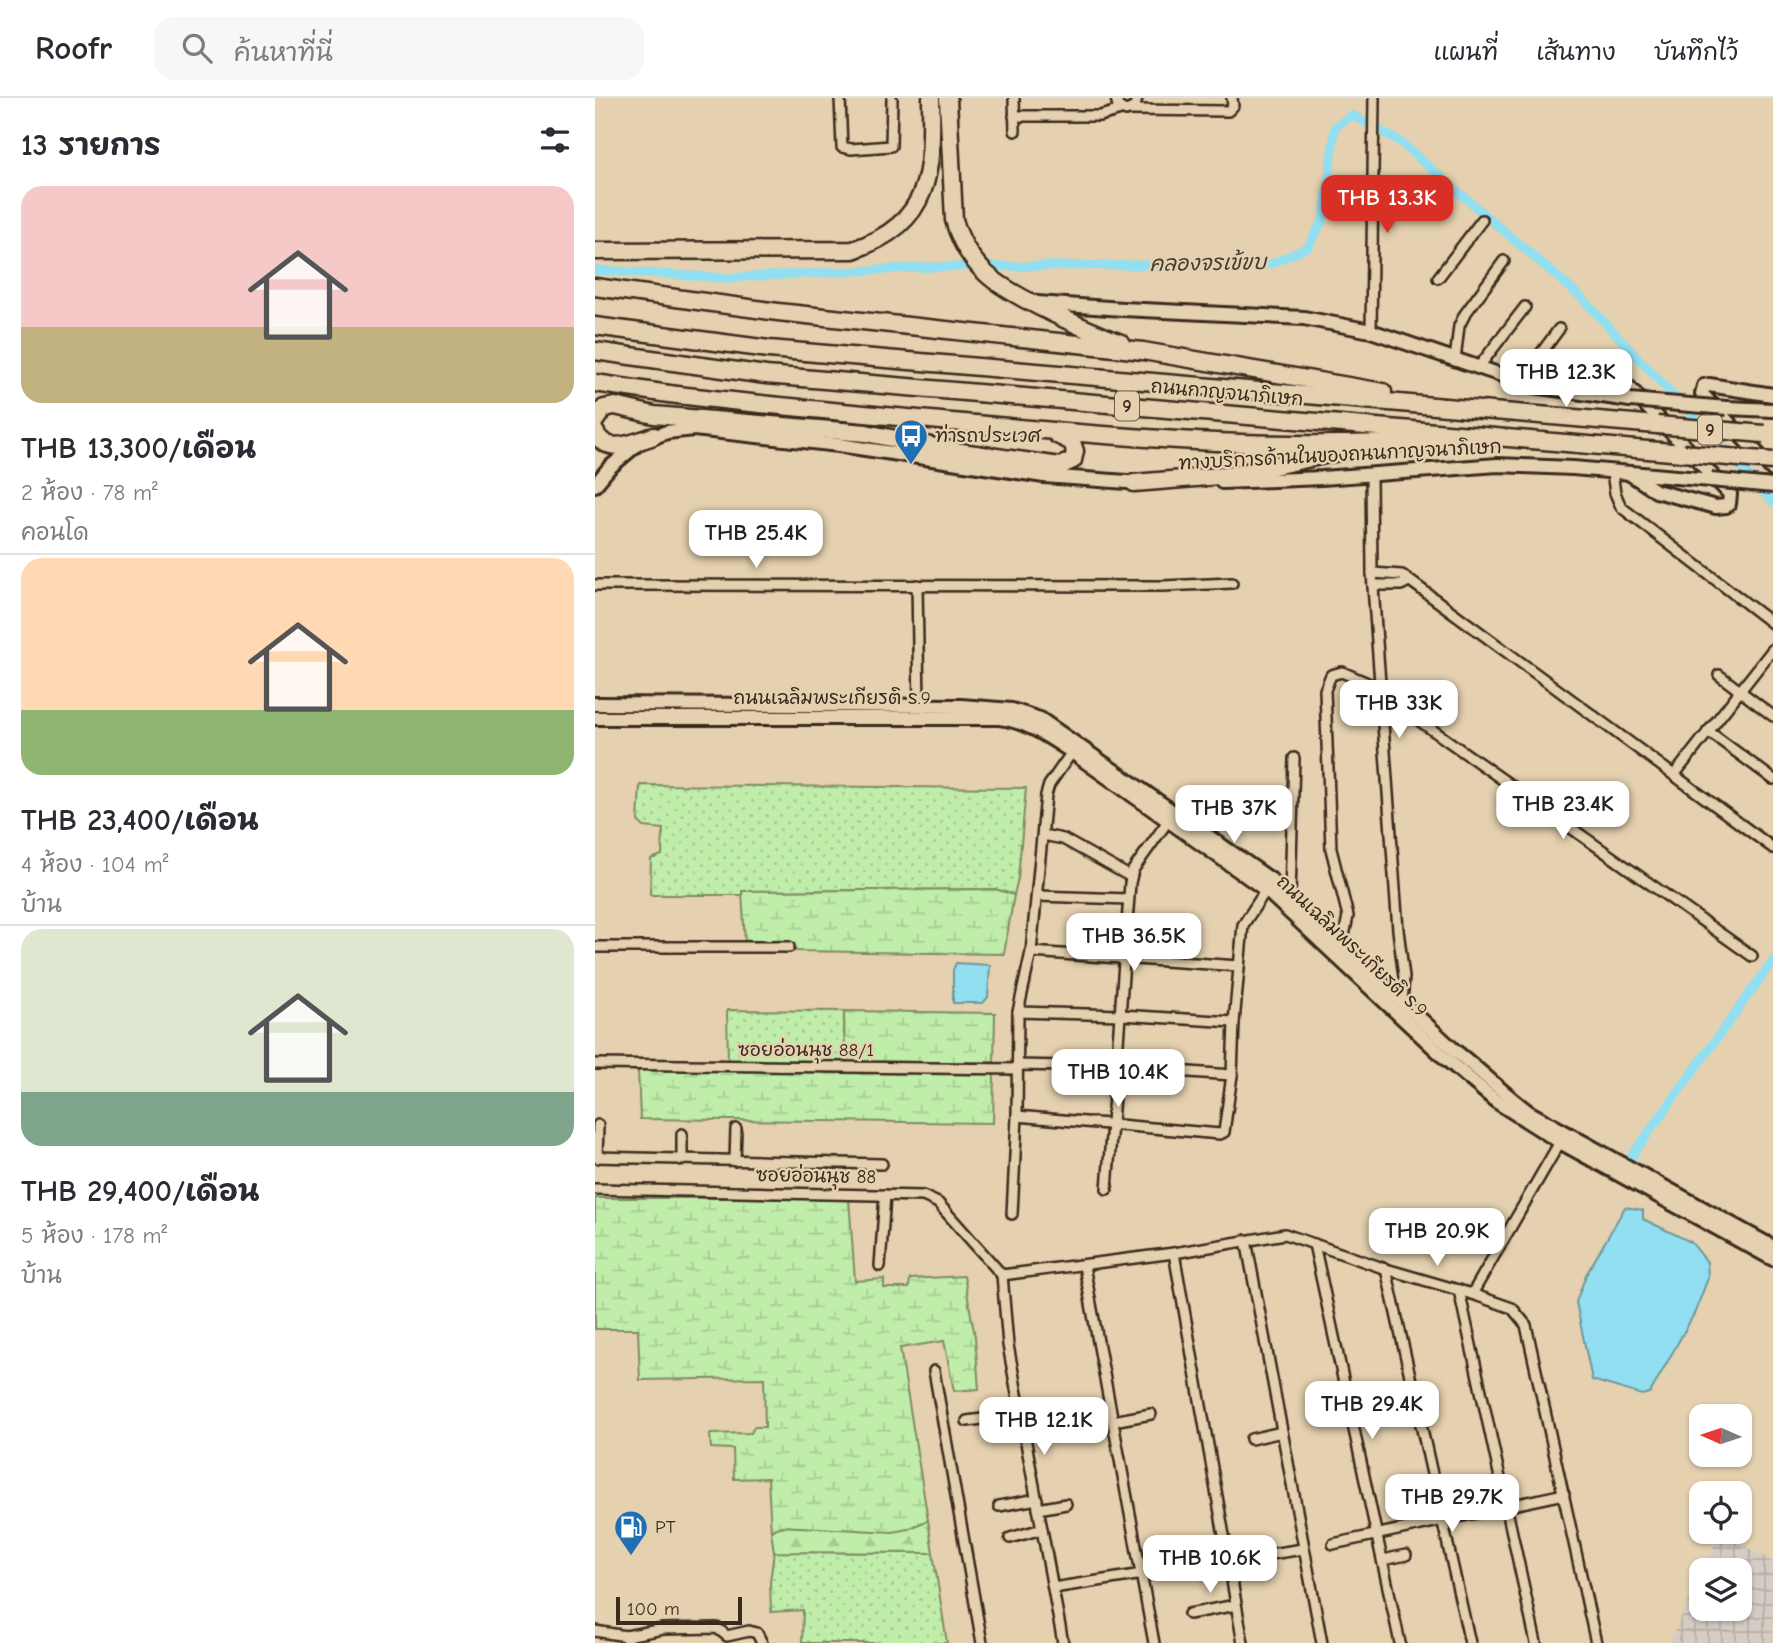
<!DOCTYPE html>
<html lang="th">
<meta charset="utf-8">
<style>
:root{--surface:#fff;--page:#f7f7f7;--text:#2b2b33;--muted:#7c7c81;--line:#e1e1e2;--accent:#d93025}
body{margin:0;font-family:"Comic Neue","Playpen Sans Thai",sans-serif;background:var(--page);color:var(--text);height:100vh;display:flex;flex-direction:column;font-size:26px;white-space:nowrap}
*{box-sizing:border-box;margin:0}
p{font-size:23px;color:var(--muted)}
.icon{flex:none;width:38px;height:38px;fill:none;stroke:currentColor;stroke-width:2;stroke-linecap:round;stroke-linejoin:round}
.map{position:relative;flex:1;overflow:hidden}
.side{display:flex;flex-direction:column;background:var(--surface);width:595px}
.side>*{flex:none}
.needle{width:46px;rotate:273deg}
.tools{position:absolute;left:1094px;top:1306px;display:grid;gap:14px}
.tools a{display:grid;place-items:center;width:63px;height:63px;border-radius:14px;background:var(--surface);box-shadow:0 2px 5px #0004;font-size:35px}
.scale{position:absolute;left:21px;bottom:18px;width:126px;box-sizing:border-box;padding-left:7px;border:4px solid #3b2a1e;border-top:0;font-size:19px;line-height:24px;white-space:nowrap;color:#3b2a1e;-webkit-text-stroke:5px #e5d1af;paint-order:stroke}
.price{position:absolute;translate:-50% -60px;padding:0 16px;border-radius:14px;background:#fff;color:#222;font-size:23px;line-height:46px;filter:drop-shadow(0 2px 4px #0008)}
.price::after{content:'';position:absolute;left:50%;top:42px;width:21px;height:16px;margin-left:-10px;background:inherit;clip-path:polygon(0 0,100% 0,50% 100%)}
.price.active{background:var(--accent);color:#fff}
ul{padding:0;list-style:none}
li{display:grid;align-content:center;gap:14px;height:371px;padding:0 21px}
li+li{border-top:2px solid var(--line)}
li span{display:grid;place-items:center;height:217px;border-radius:21px;color:#555}
li>.icon{margin-inline-start:auto}
span .icon{width:126px;height:126px;fill:#fffc;stroke-width:1}
li b{font-size:30px}
h2{display:flex;justify-content:space-between;align-items:center;height:84px;padding:0 21px;font-size:30px}
header{display:flex;align-items:center;gap:42px;box-sizing:border-box;height:98px;padding:0 35px;background:var(--surface);border-bottom:2px solid var(--line)}
header strong{font-size:33px}
nav{display:flex;gap:38px;margin-inline-start:auto;font-size:24px}
.search{width:490px;height:63px;background:var(--page);display:flex;align-items:center;gap:18px;box-sizing:border-box;padding:0 24px;border-radius:21px;color:var(--muted);font-size:26px}
main{display:flex;flex:1;min-height:0}
.map>svg:first-child{display:block}
.industrial{fill:url(#industrial-grid)}
.grass{fill:url(#grass-dots);stroke:#7e8c64;stroke-width:2}
.forest{fill:url(#forest-firs);stroke:#7e8c64;stroke-width:2}
.wetland{fill:url(#wetland-marsh);stroke:#7e8c64;stroke-width:2}
.water{fill:#91dff0;stroke:#6f979c;stroke-width:2}
.lines{fill:none;stroke-linecap:round;stroke-linejoin:round}
.canal{stroke:#91dff0;stroke-width:9}
.minor-casing{stroke:#3b2a1e;stroke-width:14}
.secondary-casing{stroke:#3b2a1e;stroke-width:18}
.motorway-casing{stroke:#3b2a1e;stroke-width:21}
.minor{stroke:#e5d1af;stroke-width:9}
.secondary{stroke:#e5d1af;stroke-width:12}
.motorway{stroke:#e5d1af;stroke-width:16}
.secondary-bridge-casing{stroke:#3b2a1e;stroke-width:18;stroke-linecap:butt}
.motorway-bridge-casing{stroke:#3b2a1e;stroke-width:21;stroke-linecap:butt}
.secondary-bridge{stroke:#e5d1af;stroke-width:12}
.motorway-bridge{stroke:#e5d1af;stroke-width:16}
.labels{text-anchor:middle;dominant-baseline:central;stroke-width:5;stroke-linejoin:round;paint-order:stroke}
.shield{fill:#e5d1af;stroke:#6e5c4a;stroke-width:2}
.shield-label{font-size:18px;font-weight:bold;fill:#3b2a1e}
.street-label{font-size:19px;fill:#3b2a1e;stroke:#e5d1af}
.poi-label{font-size:19px;fill:#3b2a1e;stroke:#e5d1af;text-anchor:start}
.water-label{font-size:21px;font-style:italic;fill:#443c33;stroke:#e5d1af}
</style>
<header>
<strong>Roofr</strong>
<div class="search"><svg class="icon" aria-label="search" viewBox="0 0 24 24"><circle cx="10" cy="10" r="6"/><path d="M15 15l6 6"/></svg>ค้นหาที่นี่</div>
<nav><a>แผนที่</a><a>เส้นทาง</a><a>บันทึกไว้</a></nav>
</header>
<main>
<section class="side">
<h2>13 รายการ<svg class="icon" aria-label="filters" viewBox="0 0 24 24"><path d="M4 7h16M4 17h16"/><circle cx="9" cy="7" r="2"/><circle cx="15" cy="17" r="2"/></svg></h2>
<ul>
<li><span style="background:linear-gradient(#f6c9c9 65%,#c2b280 0)"><svg class="icon" aria-label="home" viewBox="0 0 24 24"><path d="M3 11l9-7 9 7M6 9v11h12V9"/></svg></span><div><b>THB 13,300/เดือน</b><p>2 ห้อง · 78 m²</p><p>คอนโด</p></div></li>
<li><span style="background:linear-gradient(#ffd9b3 70%,#8fb573 0)"><svg class="icon" aria-label="home" viewBox="0 0 24 24"><path d="M3 11l9-7 9 7M6 9v11h12V9"/></svg></span><div><b>THB 23,400/เดือน</b><p>4 ห้อง · 104 m²</p><p>บ้าน</p></div></li>
<li><span style="background:linear-gradient(#dfe7d0 75%,#7fa58c 0)"><svg class="icon" aria-label="home" viewBox="0 0 24 24"><path d="M3 11l9-7 9 7M6 9v11h12V9"/></svg></span><div><b>THB 29,400/เดือน</b><p>5 ห้อง · 178 m²</p><p>บ้าน</p></div></li>
</ul>
</section>
<div class="map">
<svg width="1178" height="1545" viewBox="0 0 1178 1545">
<defs>
<pattern id="industrial-grid" width="8" height="8" patternUnits="userSpaceOnUse" patternTransform="scale(1.75)"><rect width="8" height="8" fill="#d5cdc4"/><path d="M0 4h8M4 0v8" fill="none" stroke="#b8b0a8"/></pattern>
<pattern id="grass-dots" width="8" height="8" patternUnits="userSpaceOnUse" patternTransform="scale(1.75)"><rect width="8" height="8" fill="#c0edaa"/><path d="M2 2h.1M6 6h.1" fill="none" stroke="#a6cb92" stroke-width="1.8" stroke-linecap="round"/></pattern>
<pattern id="forest-firs" width="22" height="20" patternUnits="userSpaceOnUse" patternTransform="scale(1.75)"><rect width="22" height="20" fill="#c0edaa"/><path d="M5 1l3.5 6h-7zM16 11l3.5 6h-7z" fill="#a6cb92"/></pattern>
<pattern id="wetland-marsh" width="20" height="14" patternUnits="userSpaceOnUse" patternTransform="scale(1.75)"><rect width="20" height="14" fill="#c0edaa"/><path d="M1 5h8M5 5V1M11 12h8M15 12V8" fill="none" stroke="#a6cb92"/></pattern>
</defs>
<rect width="100%" height="100%" fill="#e5d1af"/>
<filter id="ink" filterUnits="userSpaceOnUse"><feTurbulence type="fractalNoise" baseFrequency=".0143" numOctaves="2"/><feDisplacementMap in="SourceGraphic" scale="14" xChannelSelector="R" yChannelSelector="G"/><feConvolveMatrix kernelMatrix="1 2 1 2 8 2 1 2 1" color-interpolation-filters="sRGB"/></filter>
<g filter="url(#ink)">
<path class="industrial" d="M1126 1434 1178 1464V1545H1074L1106 1476V1510H1144V1472H1108Z"/>
<g class="grass">
<path d="M45 687 431 690 423 780 419 797 400 791 148 793V797H55L56 761 67 757 68 731 49 729 43 723Z"/>
<path d="M132 912 249 913 250 965 133 963Z"/>
<path d="M179 1454 338 1455 352 1545H207L208 1512 176 1514 175 1484Z"/>
</g>
<path class="forest" d="M333 1422 338 1455 179 1454 176 1433 185 1428 313 1431Z"/>
<g class="wetland">
<path d="M400 791 419 797 409 856 197 853 196 844 150 845 147 793Z"/>
<path d="M249 913 400 915 399 964 250 965Z"/>
<path d="M43 972 399 975 398 1025 45 1021Z"/>
<path d="M0 1100H254L260 1183 289 1181V1190H314L315 1181 369 1178 380 1239 384 1291 359 1293 349 1243 305 1250 333 1422 313 1431 298 1434 186 1428 176 1433 173 1380 139 1381 138 1351 116 1350 115 1336 156 1335 159 1329H170L169 1280 45 1282 43 1231H0Z"/>
</g>
<g class="water">
<path d="M361 865 395 867 393 899 388 905H358V872Z"/>
<path d="M1030 1109 1048 1112V1121L1096 1144 1112 1164 1113 1180 1100 1214 1055 1295 1047 1297 997 1282 981 1204 991 1177Z"/>
</g>
<g class="lines">
<g class="canal">
<path d="M0 172 131 180 336 169 676 166 713 149 729 120 740 29 757 17 804 43 986 199 1178 404"/>
<path d="M1036 1059 1178 863"/>
</g>
<g class="minor-casing">
<g id="minor">
<path d="M245 0 247 49 256 51 296 48 297 1"/>
<path d="M419 0 420 33"/>
<path d="M521 0 523 9 531 13 540 9 542 0"/>
<path d="M536 12 633 13 638 8 637 0"/>
<path d="M419 18H505L526 12"/>
<path d="M843 180 887 122"/>
<path d="M776 233 779 0"/>
<path d="M860 262 864 228 870 216 909 163"/>
<path d="M883 270 930 209"/>
<path d="M942 276 944 258 964 231"/>
<path d="M1017 374 1020 395 1026 409 1178 526"/>
<path d="M776 377 777 475 803 832 809 879 807 905"/>
<path d="M777 475 807 477 1178 750"/>
<path d="M0 487 568 488 637 485"/>
<path d="M322 487 324 608"/>
<path d="M778 487H806L814 483"/>
<path d="M1124 577 1178 618"/>
<path d="M787 606 805 609 1157 858"/>
<path d="M1113 633 1178 681"/>
<path d="M1080 676 1178 551"/>
<path d="M448 737 468 741 536 779"/>
<path d="M442 798 533 801"/>
<path d="M695 798 699 660"/>
<path d="M747 848 753 818 736 751 730 592 736 577 747 574 786 591"/>
<path d="M0 849H194"/>
<path d="M436 854 644 868"/>
<path d="M423 914 526 917 639 924"/>
<path d="M0 966 422 971"/>
<path d="M422 967 523 969 637 977"/>
<path d="M422 1018 625 1036 629 1034 637 977 639 924 648 827 671 792"/>
<path d="M0 1059 287 1066"/>
<path d="M2 1060 3 1027"/>
<path d="M87 1062V1036"/>
<path d="M140 1063 141 1031"/>
<path d="M0 1091 328 1098 343 1105 407 1177"/>
<path d="M512 1091 535 785 538 772 573 723"/>
<path d="M417 1116 422 1018 423 914 436 854 451 697 454 687 477 654"/>
<path d="M651 1142 727 1545"/>
<path d="M719 1146 805 1545"/>
<path d="M579 1155 648 1545"/>
<path d="M285 1168 290 1097"/>
<path d="M489 1168 559 1545"/>
<path d="M791 1171 875 1545"/>
<path d="M407 1177 579 1155 690 1136 791 1171 877 1196 917 1210 931 1227 1001 1545"/>
<path d="M407 1177 413 1247 468 1545"/>
<path d="M864 1192 941 1545"/>
<path d="M877 1196 965 1044"/>
<path d="M339 1273 387 1545"/>
<path d="M372 1323 426 1316"/>
<path d="M518 1323 556 1316"/>
<path d="M656 1341 687 1334"/>
<path d="M404 1408 442 1401"/>
<path d="M443 1411 471 1406"/>
<path d="M415 1440 447 1431"/>
<path d="M738 1446 969 1396"/>
<path d="M788 1462 811 1457"/>
<path d="M458 1490 708 1451"/>
<path d="M594 1516 641 1507"/>
<path d="M0 1533 31 1538 32 1545"/>
<path d="M31 1538 68 1531 122 1530 132 1538 154 1533 162 1535 167 1545"/>
</g>
</g>
<g class="secondary-casing">
<g id="secondary">
<path d="M442 205 528 211 709 220 776 233 939 288 1035 302"/>
<path d="M915 281 937 276 1025 280 1135 396 1134 406 1131 408 1121 409 1061 393 1035 376"/>
<path d="M1178 297 1114 287 1109 288 1107 296 1178 372"/>
<path d="M1132 310 1178 312"/>
<path d="M627 384 727 380 903 367 978 370 1116 382"/>
<path d="M0 387 14 370 45 344 72 334 99 331 244 347 449 378 546 385"/>
<path d="M0 606 366 608 417 612 445 621 676 782 860 953C886 973 909 996 935 1015L1178 1149"/>
<path d="M0 620H404C432 623 454 639 477 654L671 792 851 961 902 1004 965 1044 1178 1161"/>
</g>
</g>
<g class="motorway-casing">
<g id="motorway">
<path d="M353 0 359 122C373 171 404 189 447 210 473 223 499 235 526 245"/>
<path d="M0 153 258 152C338 124 337 74 336 0"/>
<path d="M0 189 183 214 548 253 788 294"/>
<path d="M0 228 174 251 1062 327"/>
<path d="M0 253 171 277 1088 355"/>
<path d="M74 296C183 309 292 318 402 328 547 341 695 353 842 342"/>
<path d="M0 323 9 310 20 308 59 317 271 335 366 354 465 368 478 362 480 353 477 344 462 337"/>
<path d="M0 333C11 359 39 344 59 338"/>
<path d="M539 385 637 377 748 353"/>
</g>
</g>
<use href="#minor" class="minor"/>
<use href="#secondary" class="secondary"/>
<use href="#motorway" class="motorway"/>
<g class="secondary-bridge-casing">
<g id="secondary-bridge">
<path d="M1035 302 1132 310"/>
<path d="M1116 382 1178 388"/>
</g>
</g>
<g class="motorway-bridge-casing">
<g id="motorway-bridge">
<path d="M0 285 74 296"/>
<path d="M1062 327 1169 336"/>
<path d="M1088 355 1178 363"/>
</g>
</g>
<use href="#secondary-bridge" class="secondary-bridge"/>
<use href="#motorway-bridge" class="motorway-bridge"/>
</g>
</g>
<defs>
<g id="bus-pin" transform="scale(1.75)"><path d="M0 17L-7.5 6A9.5 9.5 0 1 1 7.5 6Z" fill="#1f6fb2" stroke="#e5d1af"/><path d="M-5-6H5V4H4V6H2V4H-2V6H-4V4H-5ZM-3.5-4V0h7V-4ZM-3.5 1.2v1.5H-2V1.2ZM2 1.2v1.5H3.5V1.2Z" fill="#fff"/></g>
<g id="fuel-pin" transform="scale(1.75)"><path d="M0 17L-7.5 6A9.5 9.5 0 1 1 7.5 6Z" fill="#1f6fb2" stroke="#e5d1af"/><path d="M-5.5-6h7V0h2V4h1.3V-2.5L3-4.5l.8-.8L6-3V5H2.5V1h-1V6h-7ZM-4.2-4.7v3.2H.2V-4.7Z" fill="#fff"/></g>
</defs>
<g fill-rule="evenodd">
<use href="#bus-pin" x="316" y="338"/>
<use href="#fuel-pin" x="36" y="1429"/>
</g>
<g class="labels">
<g class="shield">
<rect x="520" y="293.5" width="24" height="29" rx="5"/>
<rect x="1103" y="317.5" width="24" height="29" rx="5"/>
</g>
<g class="shield-label">
<text x="532" y="308">9</text>
<text x="1115" y="332">9</text>
</g>
<g class="street-label">
<text transform="translate(632 295) rotate(5)">ถนนกาญจนาภิเษก</text>
<text transform="translate(745 357) rotate(-3)">ทางบริการด้านในของถนนกาญจนาภิเษก</text>
<text x="237" y="600">ถนนเฉลิมพระเกียรติ ร.9</text>
<text transform="translate(757 848) rotate(43)">ถนนเฉลิมพระเกียรติ ร.9</text>
<text x="211" y="952">ซอยอ่อนนุช 88/1</text>
<text transform="translate(221 1078) rotate(1)">ซอยอ่อนนุช 88</text>
</g>
<g class="poi-label">
<text x="340" y="338">ท่ารถประเวศ</text>
<text x="60" y="1429">PT</text>
</g>
<g class="water-label">
<text transform="translate(613 165) rotate(-1)">คลองจรเข้ขบ</text>
</g>
</g>
</svg>
<div class="tools">
<a><svg class="needle" viewBox="-14 -14 28 28"><path d="M0-13l5 13h-10z" fill="#e53935"/><path d="M0 13l5-13h-10z" fill="#7c7c81"/></svg></a>
<a><svg class="icon" aria-label="locate" viewBox="0 0 24 24"><circle cx="12" cy="12" r="6"/><path d="M12 2v4M12 18v4M2 12h4M18 12h4"/></svg></a>
<a><svg class="icon" aria-label="layers" viewBox="0 0 24 24"><path d="M12 4l9 5-9 5-9-5zM3 14l9 5 9-5"/></svg></a>
</div>
<div class="scale">100 m</div>
<b class="price active" style="left:792px;top:137px">THB 13.3K</b>
<b class="price" style="left:971px;top:311px">THB 12.3K</b>
<b class="price" style="left:161px;top:472px">THB 25.4K</b>
<b class="price" style="left:804px;top:642px">THB 33K</b>
<b class="price" style="left:968px;top:743px">THB 23.4K</b>
<b class="price" style="left:639px;top:747px">THB 37K</b>
<b class="price" style="left:539px;top:875px">THB 36.5K</b>
<b class="price" style="left:523px;top:1011px">THB 10.4K</b>
<b class="price" style="left:842px;top:1170px">THB 20.9K</b>
<b class="price" style="left:777px;top:1343px">THB 29.4K</b>
<b class="price" style="left:449px;top:1359px">THB 12.1K</b>
<b class="price" style="left:857px;top:1436px">THB 29.7K</b>
<b class="price" style="left:615px;top:1497px">THB 10.6K</b>
</div>
</main>
